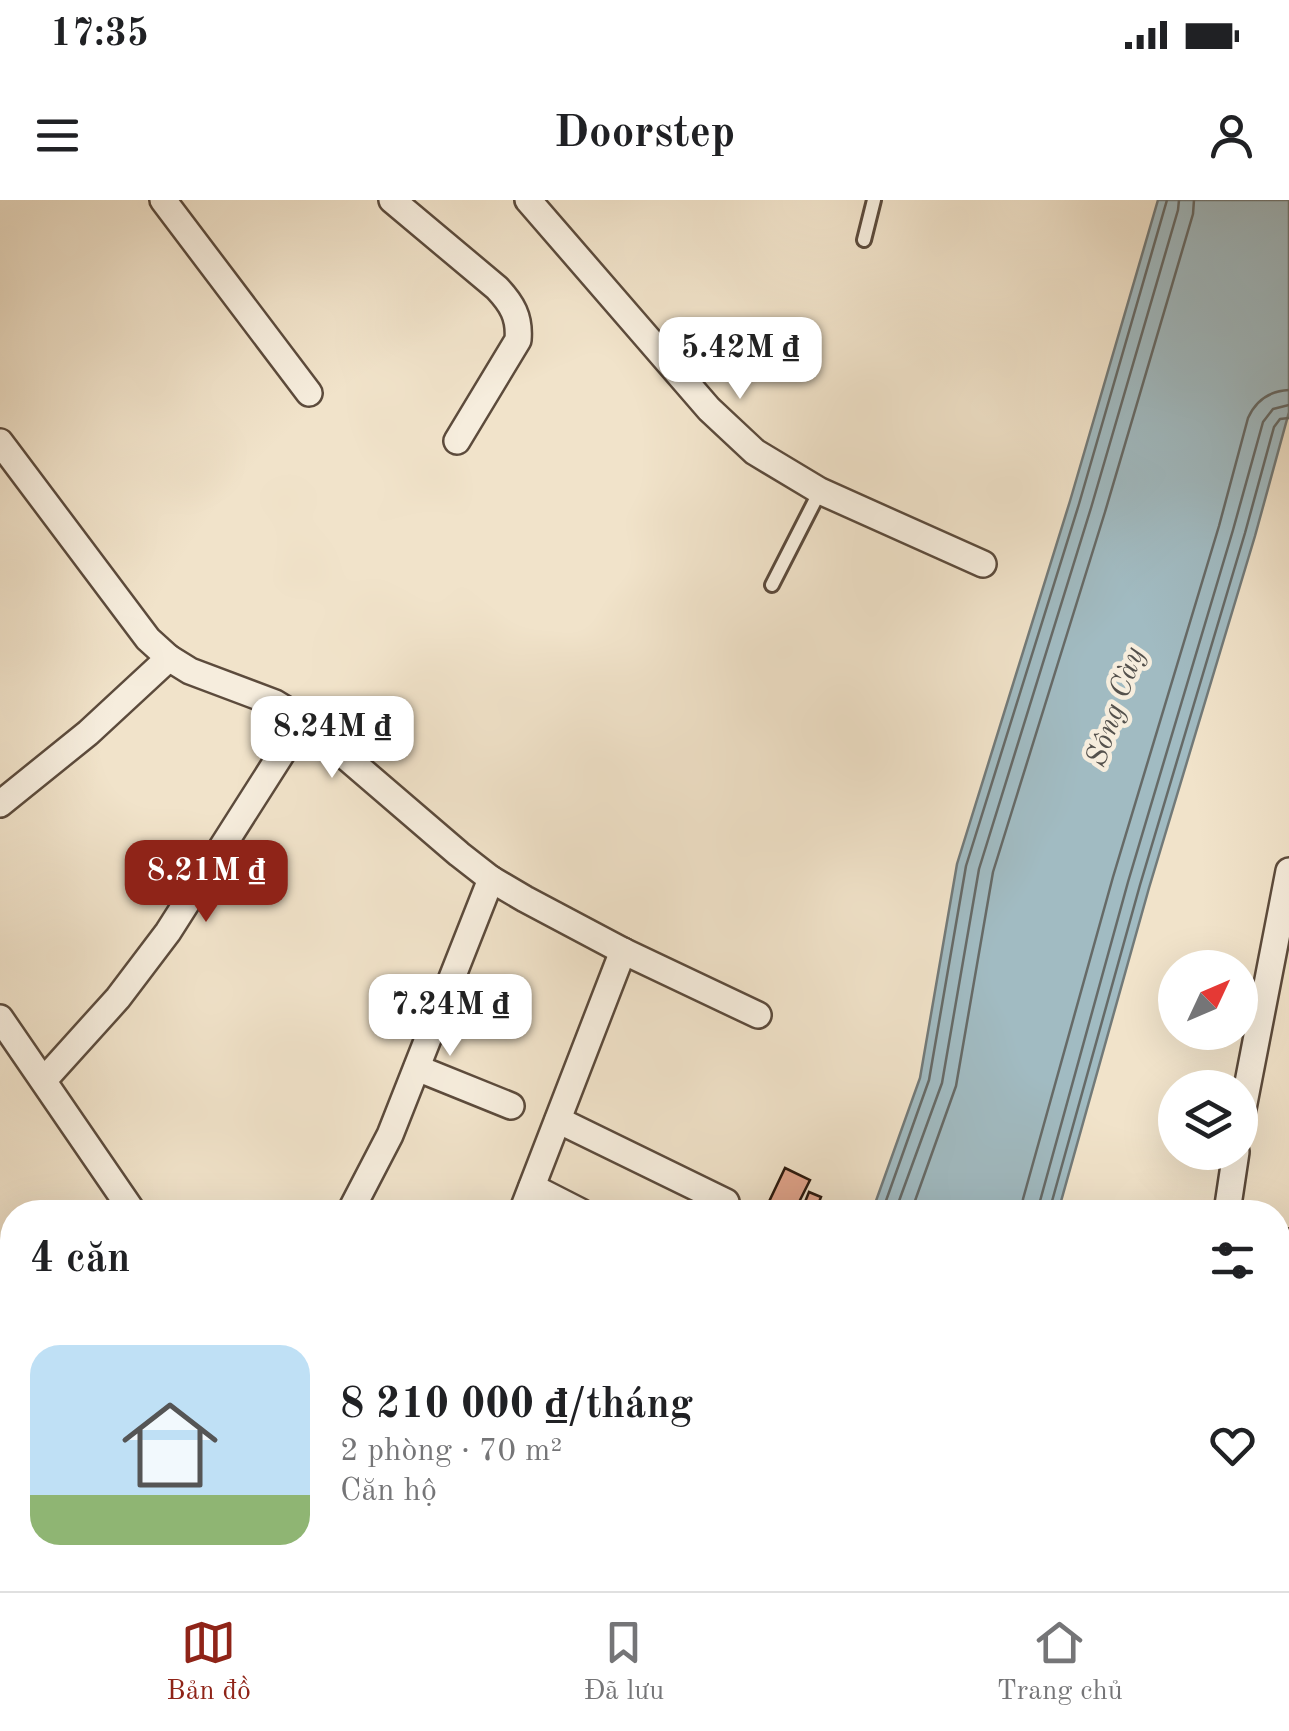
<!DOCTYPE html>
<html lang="vi">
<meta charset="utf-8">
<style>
:root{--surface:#fff;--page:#f6f6f6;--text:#202124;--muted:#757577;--line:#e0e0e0;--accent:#8f2418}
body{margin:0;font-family:"Old Standard TT",serif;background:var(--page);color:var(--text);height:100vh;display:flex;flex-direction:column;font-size:38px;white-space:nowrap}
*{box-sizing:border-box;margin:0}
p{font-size:32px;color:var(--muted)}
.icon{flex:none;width:55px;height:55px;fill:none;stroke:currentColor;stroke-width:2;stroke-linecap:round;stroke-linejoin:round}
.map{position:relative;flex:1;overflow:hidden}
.panel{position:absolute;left:0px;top:1000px;width:1290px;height:392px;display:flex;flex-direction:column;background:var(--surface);border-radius:40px 40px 0 0;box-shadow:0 10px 40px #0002}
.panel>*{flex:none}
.needle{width:65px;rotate:46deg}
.fabs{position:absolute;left:1158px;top:750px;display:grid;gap:20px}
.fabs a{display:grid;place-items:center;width:100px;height:100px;border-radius:50%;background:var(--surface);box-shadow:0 10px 40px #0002;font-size:50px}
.price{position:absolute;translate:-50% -85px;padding:0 22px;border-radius:20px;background:#fff;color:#222;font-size:32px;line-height:65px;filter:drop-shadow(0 2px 5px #0008)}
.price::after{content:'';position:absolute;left:50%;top:60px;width:30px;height:22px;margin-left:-15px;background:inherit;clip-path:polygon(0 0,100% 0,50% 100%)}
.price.active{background:var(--accent);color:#fff}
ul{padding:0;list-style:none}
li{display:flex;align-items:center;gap:30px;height:250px;padding:0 30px}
li span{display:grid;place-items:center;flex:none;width:280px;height:200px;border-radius:30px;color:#555}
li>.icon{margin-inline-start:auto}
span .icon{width:120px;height:120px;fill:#fffc;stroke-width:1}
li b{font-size:42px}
h2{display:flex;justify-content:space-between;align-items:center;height:120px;padding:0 30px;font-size:42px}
.status{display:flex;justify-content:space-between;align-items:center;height:70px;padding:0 50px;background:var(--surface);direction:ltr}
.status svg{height:28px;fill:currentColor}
header{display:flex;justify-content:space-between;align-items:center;height:130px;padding:0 30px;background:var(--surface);font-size:45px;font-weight:600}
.tab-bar{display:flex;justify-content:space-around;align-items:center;height:140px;border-top:2px solid var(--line);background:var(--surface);font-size:28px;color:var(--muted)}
.tab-bar a{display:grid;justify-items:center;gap:5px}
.tab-bar .active{color:var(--accent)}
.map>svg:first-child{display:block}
.water{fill:#a1bbc2;stroke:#727a79;stroke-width:2.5}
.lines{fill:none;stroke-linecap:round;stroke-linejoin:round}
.shore{stroke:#666a67;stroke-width:2.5}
.building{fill:#e3a58c;stroke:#2b180c;stroke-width:2.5}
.lane-casing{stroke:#5c4b3c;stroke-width:18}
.street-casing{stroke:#5c4b3c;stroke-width:30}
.lane{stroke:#f6eddd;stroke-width:12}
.street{stroke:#f6eddd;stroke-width:25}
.labels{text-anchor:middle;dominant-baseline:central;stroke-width:9;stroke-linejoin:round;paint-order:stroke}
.water-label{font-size:30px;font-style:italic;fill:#54514c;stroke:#f6eddd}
</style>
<div class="status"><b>17:35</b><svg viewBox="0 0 49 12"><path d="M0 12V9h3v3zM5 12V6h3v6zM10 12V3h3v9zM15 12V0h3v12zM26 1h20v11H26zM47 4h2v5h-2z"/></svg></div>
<header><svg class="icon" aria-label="menu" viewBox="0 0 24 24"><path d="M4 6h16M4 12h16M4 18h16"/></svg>Doorstep<svg class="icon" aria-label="person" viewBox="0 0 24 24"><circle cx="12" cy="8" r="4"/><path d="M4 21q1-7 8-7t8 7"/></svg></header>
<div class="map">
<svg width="1289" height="1391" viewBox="0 0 1289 1391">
<rect width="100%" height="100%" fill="#f1e3ca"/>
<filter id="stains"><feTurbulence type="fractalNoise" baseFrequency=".002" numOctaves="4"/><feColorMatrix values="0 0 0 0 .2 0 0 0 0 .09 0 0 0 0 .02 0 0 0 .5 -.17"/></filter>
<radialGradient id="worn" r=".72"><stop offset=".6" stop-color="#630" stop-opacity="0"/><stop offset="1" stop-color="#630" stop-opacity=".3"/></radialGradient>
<g class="water">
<path d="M1158 0H1289V212L1255 336 1149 688 1058 1012H872L920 878 957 664 1070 301Z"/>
<path d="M735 1380H907L902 1391H727Z"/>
</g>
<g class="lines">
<g class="shore">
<path d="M882 1012 929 880 966 666 1079 304 1167 0"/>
<path d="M895 1012 942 883 979 669 1091 308 1178 10 1179 0"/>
<path d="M911 1012 956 886 993 672 1105 312 1193 14 1194 0"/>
<path d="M1022 1012 1023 999 1113 677 1219 326 1248 218C1256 200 1269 191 1289 190"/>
<path d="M1037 1012 1128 682 1233 330 1263 222 1273 209 1289 205"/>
<path d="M1049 1012 1140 685 1245 333 1274 227 1280 219 1289 218"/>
</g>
</g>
<g class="building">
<path d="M785 968 810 980 794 1012H775L766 1008Z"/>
<path d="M809 992 821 997 815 1012H801Z"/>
<path d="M611 1380H623L637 1387 635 1391H605Z"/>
</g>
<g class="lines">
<g class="lane-casing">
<g id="lane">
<path d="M864 40 874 0"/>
<path d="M772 385 820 291"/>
</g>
</g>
<g class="street-casing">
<g id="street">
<path d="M163 0 309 193"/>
<path d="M392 0 497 88C512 104 520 117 518 140L457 241"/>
<path d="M528 0 709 209 755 252 820 291 983 364"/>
<path d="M0 242 148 439 169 458 190 471 275 503 303 520 459 654 491 679 525 699 623 751 758 815"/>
<path d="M0 604 88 533 169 458"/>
<path d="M0 818 133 1012"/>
<path d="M417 868 511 906"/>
<path d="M44 880 118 798 168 732 303 520"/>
<path d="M558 920 726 1002"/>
<path d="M1240 924 1289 671"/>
<path d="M532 987 581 1012"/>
<path d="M350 1012 390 935 491 679"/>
<path d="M522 1012 623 751"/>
<path d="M1227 1012 1236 952"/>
<path d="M1278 1043 1289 1042"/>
<path d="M298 1391 305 1380"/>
<path d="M1113 1391 1117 1380"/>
</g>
</g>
<use href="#lane" class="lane"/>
<use href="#street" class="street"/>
</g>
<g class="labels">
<g class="water-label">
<text transform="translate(1116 507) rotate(-71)">Sông Cày</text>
</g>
</g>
<rect width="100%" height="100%" filter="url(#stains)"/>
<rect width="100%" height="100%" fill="url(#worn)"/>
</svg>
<div class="fabs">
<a><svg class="needle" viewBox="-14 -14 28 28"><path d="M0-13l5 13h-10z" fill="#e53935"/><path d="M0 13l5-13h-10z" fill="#757577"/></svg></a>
<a><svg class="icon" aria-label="layers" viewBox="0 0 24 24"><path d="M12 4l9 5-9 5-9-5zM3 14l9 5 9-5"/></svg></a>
</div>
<b class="price" style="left:740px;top:202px">5.42M ₫</b>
<b class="price" style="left:332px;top:581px">8.24M ₫</b>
<b class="price active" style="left:206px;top:725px">8.21M ₫</b>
<b class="price" style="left:450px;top:859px">7.24M ₫</b>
<section class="panel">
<h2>4 căn<svg class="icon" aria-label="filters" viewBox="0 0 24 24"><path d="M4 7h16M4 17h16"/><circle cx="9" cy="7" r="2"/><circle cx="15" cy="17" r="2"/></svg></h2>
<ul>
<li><span style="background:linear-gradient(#bfe0f5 75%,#8fb573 0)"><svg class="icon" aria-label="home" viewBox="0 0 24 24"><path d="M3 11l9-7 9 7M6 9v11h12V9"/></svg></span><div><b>8 210 000 ₫/tháng</b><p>2 phòng · 70 m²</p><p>Căn hộ</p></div><svg class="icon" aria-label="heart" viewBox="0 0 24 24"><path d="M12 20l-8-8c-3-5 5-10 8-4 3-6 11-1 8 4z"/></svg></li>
</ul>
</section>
</div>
<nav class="tab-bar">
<a class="active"><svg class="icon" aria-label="map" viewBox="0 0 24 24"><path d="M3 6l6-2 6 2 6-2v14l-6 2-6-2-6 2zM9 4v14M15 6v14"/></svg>Bản đồ</a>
<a><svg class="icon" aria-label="saved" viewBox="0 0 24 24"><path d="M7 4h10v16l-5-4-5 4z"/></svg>Đã lưu</a>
<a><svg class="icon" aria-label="home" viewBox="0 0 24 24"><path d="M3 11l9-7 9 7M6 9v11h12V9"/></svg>Trang chủ</a>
</nav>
